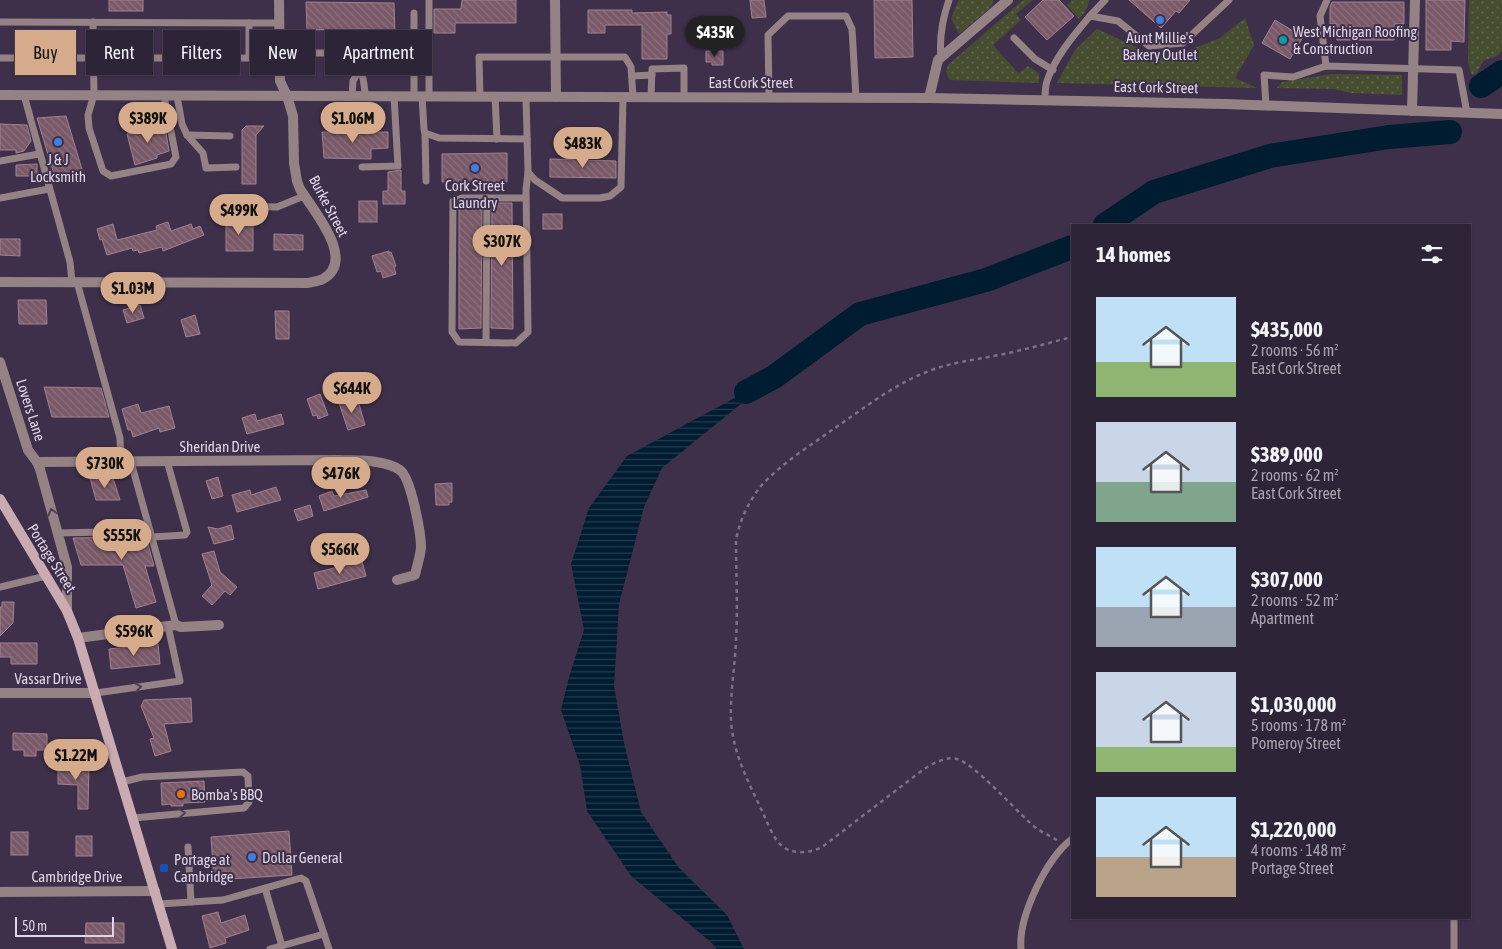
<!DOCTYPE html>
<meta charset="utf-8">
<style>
:root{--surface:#2e2438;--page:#3a3043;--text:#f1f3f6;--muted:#a7a4ae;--line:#494153;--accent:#d6ab8b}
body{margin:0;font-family:"Asap Condensed",sans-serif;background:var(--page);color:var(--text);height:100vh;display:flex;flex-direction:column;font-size:19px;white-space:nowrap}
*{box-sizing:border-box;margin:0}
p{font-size:16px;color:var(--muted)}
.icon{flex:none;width:28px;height:28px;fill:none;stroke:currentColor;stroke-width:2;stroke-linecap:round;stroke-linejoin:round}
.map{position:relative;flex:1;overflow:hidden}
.side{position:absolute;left:1071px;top:224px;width:400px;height:695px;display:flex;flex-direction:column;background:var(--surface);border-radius:0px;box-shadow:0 1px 4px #0004,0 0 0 1px var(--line)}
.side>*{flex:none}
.guide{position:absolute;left:15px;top:30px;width:475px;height:45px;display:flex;gap:10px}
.scale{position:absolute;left:15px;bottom:12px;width:99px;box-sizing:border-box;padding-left:5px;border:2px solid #dfd6e7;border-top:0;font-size:14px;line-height:18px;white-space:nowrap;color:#dfd6e7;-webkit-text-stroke:4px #3e304a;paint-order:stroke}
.price{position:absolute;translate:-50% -42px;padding:0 11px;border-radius:18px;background:var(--accent);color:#111;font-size:16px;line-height:32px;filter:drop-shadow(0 1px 2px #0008)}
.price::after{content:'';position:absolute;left:50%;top:30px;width:15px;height:11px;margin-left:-8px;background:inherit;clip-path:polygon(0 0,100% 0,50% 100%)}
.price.current{background:#222;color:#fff}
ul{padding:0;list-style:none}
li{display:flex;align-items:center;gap:15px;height:125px;padding:0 25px}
li span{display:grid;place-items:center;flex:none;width:140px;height:100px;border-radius:0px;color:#555}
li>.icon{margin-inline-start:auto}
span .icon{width:60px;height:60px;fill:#fffc;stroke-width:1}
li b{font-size:21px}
h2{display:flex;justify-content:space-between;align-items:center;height:60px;padding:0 25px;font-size:21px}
.chip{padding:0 18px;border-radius:0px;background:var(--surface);box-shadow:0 1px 4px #0004,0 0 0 1px var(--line);font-size:18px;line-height:45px}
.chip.current{background:var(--accent);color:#111}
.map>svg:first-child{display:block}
.grass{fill:url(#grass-dots)}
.water{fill:url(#water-rules)}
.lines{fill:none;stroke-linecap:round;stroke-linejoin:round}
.river{stroke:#001c30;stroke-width:24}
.building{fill:url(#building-back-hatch);stroke:#a28090}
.path{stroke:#7c7087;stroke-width:2.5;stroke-dasharray:4 4;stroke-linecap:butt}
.service{stroke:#948285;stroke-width:7}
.minor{stroke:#948285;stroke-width:10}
.tertiary{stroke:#948285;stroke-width:10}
.secondary{stroke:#c9abb1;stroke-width:10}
.oneway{stroke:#4f4056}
.shop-dot{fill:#3f7fe0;stroke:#3e304a;stroke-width:2}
.culture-dot{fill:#0f9aa8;stroke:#3e304a;stroke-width:2}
.food-dot{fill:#e8710a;stroke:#3e304a;stroke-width:2}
.transit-dot{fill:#1a4fb4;stroke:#3e304a;stroke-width:2}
.labels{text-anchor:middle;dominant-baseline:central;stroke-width:4;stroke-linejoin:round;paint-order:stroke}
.poi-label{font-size:15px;fill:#dfd6e7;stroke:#3e304a;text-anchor:start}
.street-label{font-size:15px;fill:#dfd6e7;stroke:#3e304a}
</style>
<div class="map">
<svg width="1502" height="949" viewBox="0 0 1502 949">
<defs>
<pattern id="grass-dots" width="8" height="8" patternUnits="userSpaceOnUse" patternTransform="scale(1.25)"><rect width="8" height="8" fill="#474e30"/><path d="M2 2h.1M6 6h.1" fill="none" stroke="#61674e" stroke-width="1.8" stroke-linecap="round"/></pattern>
<pattern id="water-rules" width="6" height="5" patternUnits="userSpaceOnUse" patternTransform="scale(1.25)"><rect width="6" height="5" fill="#001c30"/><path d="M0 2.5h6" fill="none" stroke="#253c4e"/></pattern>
<pattern id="building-back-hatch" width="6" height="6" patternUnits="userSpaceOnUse" patternTransform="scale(1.25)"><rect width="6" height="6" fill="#795968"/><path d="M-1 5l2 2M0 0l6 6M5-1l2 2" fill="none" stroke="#8c707e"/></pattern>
</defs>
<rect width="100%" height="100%" fill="#3e304a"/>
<g class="grass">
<path d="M959 0H993L992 5 989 9 959 34 951 18Z"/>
<path d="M1023 0H1033L1016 14 1021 20 993 45 1017 72 1019 73 1028 66 1039 73V83L950 80 946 72 948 65Z"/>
<path d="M1072 0H1090L1085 12 1079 19 1067 5Z"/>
<path d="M1469 0H1502V51L1497 56 1483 61 1476 75 1471 74 1468 62Z"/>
<path d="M1245 18 1254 45 1235 78 1257 88 1057 83 1075 50 1097 29 1147 52 1182 53 1220 38Z"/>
<path d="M1332 74 1402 75V95L1351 93 1334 89 1277 88 1282 82Z"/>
</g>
<path class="water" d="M774 377 662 468 644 507 619 604 614 686 624 743 641 812 679 868 727 915 744 949H716L712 943 631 876 587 811 580 765 561 710 569 677 584 630 571 564 589 508 627 456Z"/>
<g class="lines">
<g class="river">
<path d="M1481 86 1502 72"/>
<path d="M1105 225 1154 192 1270 156 1389 137 1450 132"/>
<path d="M746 392 774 377 860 314 986 280 1072 247"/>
</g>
</g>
<g class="building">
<rect x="109" y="0" width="34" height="11"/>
<path d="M462 0H516V23H455V33H434V9H461Z"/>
<path d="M750 0H764L766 17 752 18Z"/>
<path d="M874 0H912L913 57 875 58Z"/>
<path d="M1043 0H1059L1074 16 1047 40 1025 17Z"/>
<path d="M1129 0H1190L1179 13 1176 11 1161 28Z"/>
<path d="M1426 0H1465L1464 42 1451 41V50H1426Z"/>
<path d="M306 2 394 3 395 36H409V66H371L370 29 307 30Z"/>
<path d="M1332 2H1404V24H1394V40H1337V24H1330V7Z"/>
<path d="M588 10H632V13L667 12V15H671V34H667V59H642V25H605V33H588Z"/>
<path d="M1275 20 1303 37 1290 59 1262 43Z"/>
<path d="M706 51H723V65H712V62H706Z"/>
<path d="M66 116 83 173 56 181 37 118Z"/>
<path d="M0 124 27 125 31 141 24 151 16 153V150H0Z"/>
<path d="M150 125 152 127H165L169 151 157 155V158L135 165 127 134 139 130V128Z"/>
<path d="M246 126H264L256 135V184H242V130Z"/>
<path d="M322 132H388V148L371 149V159L324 158Z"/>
<path d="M507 153V182H442V154Z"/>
<path d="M550 159 616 161V178L550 177Z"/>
<path d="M37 164V176H16V165Z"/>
<path d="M401 170V191H405V204H383V191H388V172Z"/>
<rect x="359" y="201" width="18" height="21"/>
<path d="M463 203H482L481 328 459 329V205Z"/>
<path d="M492 203H512L513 329 491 328Z"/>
<rect x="543" y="214" width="19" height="15"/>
<path d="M226 221 253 222V251H226Z"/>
<path d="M168 222 171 231 191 224 193 229 200 226 204 235 163 251 162 247 139 253 138 250 133 251 132 248 107 255 102 239 100 240 97 229 113 224 117 240 157 230 156 226Z"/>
<path d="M274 234 303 235V250H274Z"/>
<path d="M0 239H20V256L0 255Z"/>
<path d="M389 251V253L391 252 396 266 394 267 396 274 383 278 381 271 377 272 372 256Z"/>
<path d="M18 300H46L47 324H19Z"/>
<path d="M140 305 144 318 127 323 123 310Z"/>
<path d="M275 311H289V339H276Z"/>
<path d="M195 315 200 334 186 337 181 320Z"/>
<path d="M44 387 101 388 109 417H52Z"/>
<path d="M320 394 328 415 318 419 317 415 313 416 307 399Z"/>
<path d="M357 397 365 425 348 430 339 403Z"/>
<path d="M138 404 141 413 169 406 175 428 160 432 159 428 133 437 131 430H128L122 409Z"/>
<path d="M255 414 257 421 281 414 284 424 247 434 242 418Z"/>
<path d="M218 477 223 496 212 499 206 481Z"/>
<path d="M90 478H113L120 500H96Z"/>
<path d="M452 483V502H449V505H436L435 484Z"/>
<path d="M276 487 281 500 237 512 232 495 250 490 251 495Z"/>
<path d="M366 490 368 497 324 511 319 496 332 491 334 496Z"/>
<path d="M310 505 313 516 298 521 294 510Z"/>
<path d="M231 525 234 539 214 544 208 527 218 529Z"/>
<path d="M146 537 154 566H145L156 602 136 608 123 565H81L73 538Z"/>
<path d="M214 551 220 572 237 587 230 595 225 591 212 605 202 596 212 585 202 554Z"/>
<path d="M362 561 366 576 318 589 314 573Z"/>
<path d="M2 602H14L13 623 0 636V607H2Z"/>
<path d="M0 643H37V664H11V657H0Z"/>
<path d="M158 644 160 664 111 669 109 649Z"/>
<path d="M191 698 192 722 164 724 171 751 155 756 150 739 154 738 141 706 144 700Z"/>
<path d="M13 733 47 734V750H36V756H24V750H13Z"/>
<path d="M58 764 89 765 88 809H78V785L58 784Z"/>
<path d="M204 781 205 802 183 803V806H171V804L162 805 161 783Z"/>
<path d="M289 831 292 875 214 880 211 837Z"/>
<rect x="11" y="832" width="17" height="23"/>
<rect x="76" y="836" width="16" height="20"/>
<path d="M218 912 221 923 245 915 249 930 225 938 226 943 210 948 202 916Z"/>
<path d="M86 923H124V943H85Z"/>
</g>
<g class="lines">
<path class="path" d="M1057 840 1037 829 1028 821C1014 808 973 763 957 759 946 756 934 763 924 769L822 847C810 853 793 855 782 846 773 838 768 824 763 813 749 783 733 754 731 720 730 694 735 666 736 640 738 607 736 574 736 541 739 521 749 501 761 486 781 464 808 447 832 430 863 409 894 384 929 371 952 362 975 360 999 355 1024 350 1048 343 1072 337"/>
<g class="service">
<path d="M1090 16 1105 0"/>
<path d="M0 22 279 23"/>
<path d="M93 22 94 95 88 115 89 128 103 171 111 176 171 164 176 157 164 96"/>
<path d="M1014 38 1035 59 1053 70"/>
<path d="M280 53H358C360 69 365 80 365 96"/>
<path d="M0 58H249V23"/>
<path d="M941 58C939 37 942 20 949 0"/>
<path d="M1326 66 1320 16 1327 0"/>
<path d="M632 76 652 75"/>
<path d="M24 95 70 262 72 282"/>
<path d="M177 96 182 124 187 135 203 153 206 168 236 167"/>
<path d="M352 96 353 81 360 69"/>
<path d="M414 96V13"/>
<path d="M422 96 424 130 425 133 439 138 527 139"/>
<path d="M429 96V0"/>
<path d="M480 96 479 57H625L631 67 633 97"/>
<path d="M495 96 497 139"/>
<path d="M526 97 528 172 535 180 562 198H600L610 196 621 187 623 97"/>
<path d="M651 97 652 69 684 68V97"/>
<path d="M769 98 768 35 788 16H846L852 29 856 98"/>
<path d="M1045 100C1045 94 1045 87 1047 81 1055 57 1074 35 1090 16L1118 21 1149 46 1183 43 1229 0"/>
<path d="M1266 105 1264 75 1293 77 1326 66 1459 70 1467 113"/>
<path d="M425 133 426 181"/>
<path d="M187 135 230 136"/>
<path d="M0 161 39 154"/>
<path d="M362 167 398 166 394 96"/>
<path d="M0 198 49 189"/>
<path d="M526 198H462L453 201 452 332 459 342 516 343 528 332 526 190 528 172"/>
<path d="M230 206 277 207 304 196"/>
<path d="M77 282 120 438 121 462"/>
<path d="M486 342 487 198"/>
<path d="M131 462 176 625"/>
<path d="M57 533 150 531"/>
<path d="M152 537 185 535 187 532 167 461"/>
<path d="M0 587 46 576"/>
<path d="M96 693 180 681 168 626"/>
<path d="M122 782 142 777 243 772 248 776 249 802 244 808 133 818"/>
<path d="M188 847 191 902"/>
<path d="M265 888 282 946"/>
<path d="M159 904 223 900 301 878 306 881 324 934 270 949"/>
<path d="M324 934 329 949"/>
<path d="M1021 949C1018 917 1047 857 1072 839"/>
<path d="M1454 949V918"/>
</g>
<g class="minor">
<path d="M555 0 556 97"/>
<path d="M929 98 938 60 1008 0"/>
<path d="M1412 111 1415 0"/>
<path d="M0 282 308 283C312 282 319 281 323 279 357 260 313 210 300 189L297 181 294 163 293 116 287 96 280 81 279 0"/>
<path d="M0 362 28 450 37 462 40 469 67 567V611"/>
<path d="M37 462 339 460C358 461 383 459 400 470 411 478 421 533 421 548 420 557 417 566 415 575L397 580"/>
<path d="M78 638 176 625 181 627 219 625"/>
<path d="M0 693H96"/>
<path d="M0 892 155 891"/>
</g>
<path class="tertiary" d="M0 95 929 98 1226 104 1502 114"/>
<path class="secondary" d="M0 499 67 611 78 638 172 949"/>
</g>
<defs><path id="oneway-chevron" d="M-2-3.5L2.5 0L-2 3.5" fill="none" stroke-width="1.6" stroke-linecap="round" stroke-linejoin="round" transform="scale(1.25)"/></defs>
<g class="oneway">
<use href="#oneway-chevron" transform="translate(52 512) rotate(-105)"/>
<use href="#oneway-chevron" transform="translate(138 687) rotate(-8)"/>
<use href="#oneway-chevron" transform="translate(182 813) rotate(-5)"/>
</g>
<g class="shop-dot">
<circle cx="1160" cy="20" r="5"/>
<circle cx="58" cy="142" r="5"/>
<circle cx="475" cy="168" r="5"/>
<circle cx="252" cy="857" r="5"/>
</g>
<circle class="culture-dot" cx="1283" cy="40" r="5"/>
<circle class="food-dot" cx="181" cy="794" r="5"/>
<rect class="transit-dot" x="159" y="863" width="10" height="10" rx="2.5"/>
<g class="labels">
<g class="poi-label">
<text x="1293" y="31">West Michigan Roofing<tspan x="1293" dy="17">&amp; Construction</tspan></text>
<text x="1160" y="37" text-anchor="middle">Aunt Millie's<tspan x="1160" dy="17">Bakery Outlet</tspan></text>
<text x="58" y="159" text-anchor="middle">J &amp; J<tspan x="58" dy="17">Locksmith</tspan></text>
<text x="475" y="185" text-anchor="middle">Cork Street<tspan x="475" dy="17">Laundry</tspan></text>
<text x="191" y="794">Bomba's BBQ</text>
<text x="262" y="857">Dollar General</text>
<text x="174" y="859">Portage at<tspan x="174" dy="17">Cambridge</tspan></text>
</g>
<g class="street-label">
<text x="751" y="82">East Cork Street</text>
<text transform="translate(1156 87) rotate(1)">East Cork Street</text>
<text transform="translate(329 206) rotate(62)">Burke Street</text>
<text transform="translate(31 410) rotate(72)">Lovers Lane</text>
<text x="220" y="446">Sheridan Drive</text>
<text transform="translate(52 558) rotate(58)">Portage Street</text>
<text x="48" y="678">Vassar Drive</text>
<text x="77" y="876">Cambridge Drive</text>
</g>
</g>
</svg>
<div class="scale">50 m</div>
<b class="price current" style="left:715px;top:58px">$435K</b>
<b class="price" style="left:148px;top:144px">$389K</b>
<b class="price" style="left:353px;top:144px">$1.06M</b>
<b class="price" style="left:583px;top:169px">$483K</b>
<b class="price" style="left:239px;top:236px">$499K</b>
<b class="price" style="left:502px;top:267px">$307K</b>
<b class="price" style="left:133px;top:314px">$1.03M</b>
<b class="price" style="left:352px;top:414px">$644K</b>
<b class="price" style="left:105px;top:489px">$730K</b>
<b class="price" style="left:341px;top:499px">$476K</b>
<b class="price" style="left:122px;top:561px">$555K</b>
<b class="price" style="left:340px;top:575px">$566K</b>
<b class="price" style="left:134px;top:657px">$596K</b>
<b class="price" style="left:76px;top:781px">$1.22M</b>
<div class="guide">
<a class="chip current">Buy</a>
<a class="chip">Rent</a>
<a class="chip">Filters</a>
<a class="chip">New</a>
<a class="chip">Apartment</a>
</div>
<section class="side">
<h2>14 homes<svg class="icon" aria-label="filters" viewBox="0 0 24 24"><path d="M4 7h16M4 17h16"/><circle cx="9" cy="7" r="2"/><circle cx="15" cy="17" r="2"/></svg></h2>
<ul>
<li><span style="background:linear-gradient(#bfe0f5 65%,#8fb573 0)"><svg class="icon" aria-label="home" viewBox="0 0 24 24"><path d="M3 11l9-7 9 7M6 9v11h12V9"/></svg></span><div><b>$435,000</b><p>2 rooms · 56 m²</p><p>East Cork Street</p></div></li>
<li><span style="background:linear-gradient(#c9d6e8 60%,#7fa58c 0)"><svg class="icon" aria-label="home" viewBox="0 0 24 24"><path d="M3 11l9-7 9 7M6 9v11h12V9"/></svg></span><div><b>$389,000</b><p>2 rooms · 62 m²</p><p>East Cork Street</p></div></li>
<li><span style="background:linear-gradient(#bfe0f5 60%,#9aa5b1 0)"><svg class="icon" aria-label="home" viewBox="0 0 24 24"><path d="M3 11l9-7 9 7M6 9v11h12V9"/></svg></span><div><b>$307,000</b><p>2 rooms · 52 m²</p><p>Apartment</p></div></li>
<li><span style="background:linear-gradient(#c9d6e8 75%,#8fb573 0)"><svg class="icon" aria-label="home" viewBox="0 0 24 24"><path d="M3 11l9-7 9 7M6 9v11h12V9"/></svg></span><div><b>$1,030,000</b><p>5 rooms · 178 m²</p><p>Pomeroy Street</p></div></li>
<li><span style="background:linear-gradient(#bfe0f5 60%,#b9a48a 0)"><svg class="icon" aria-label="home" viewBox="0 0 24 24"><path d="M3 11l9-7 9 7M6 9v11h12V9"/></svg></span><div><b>$1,220,000</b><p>4 rooms · 148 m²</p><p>Portage Street</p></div></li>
</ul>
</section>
</div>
